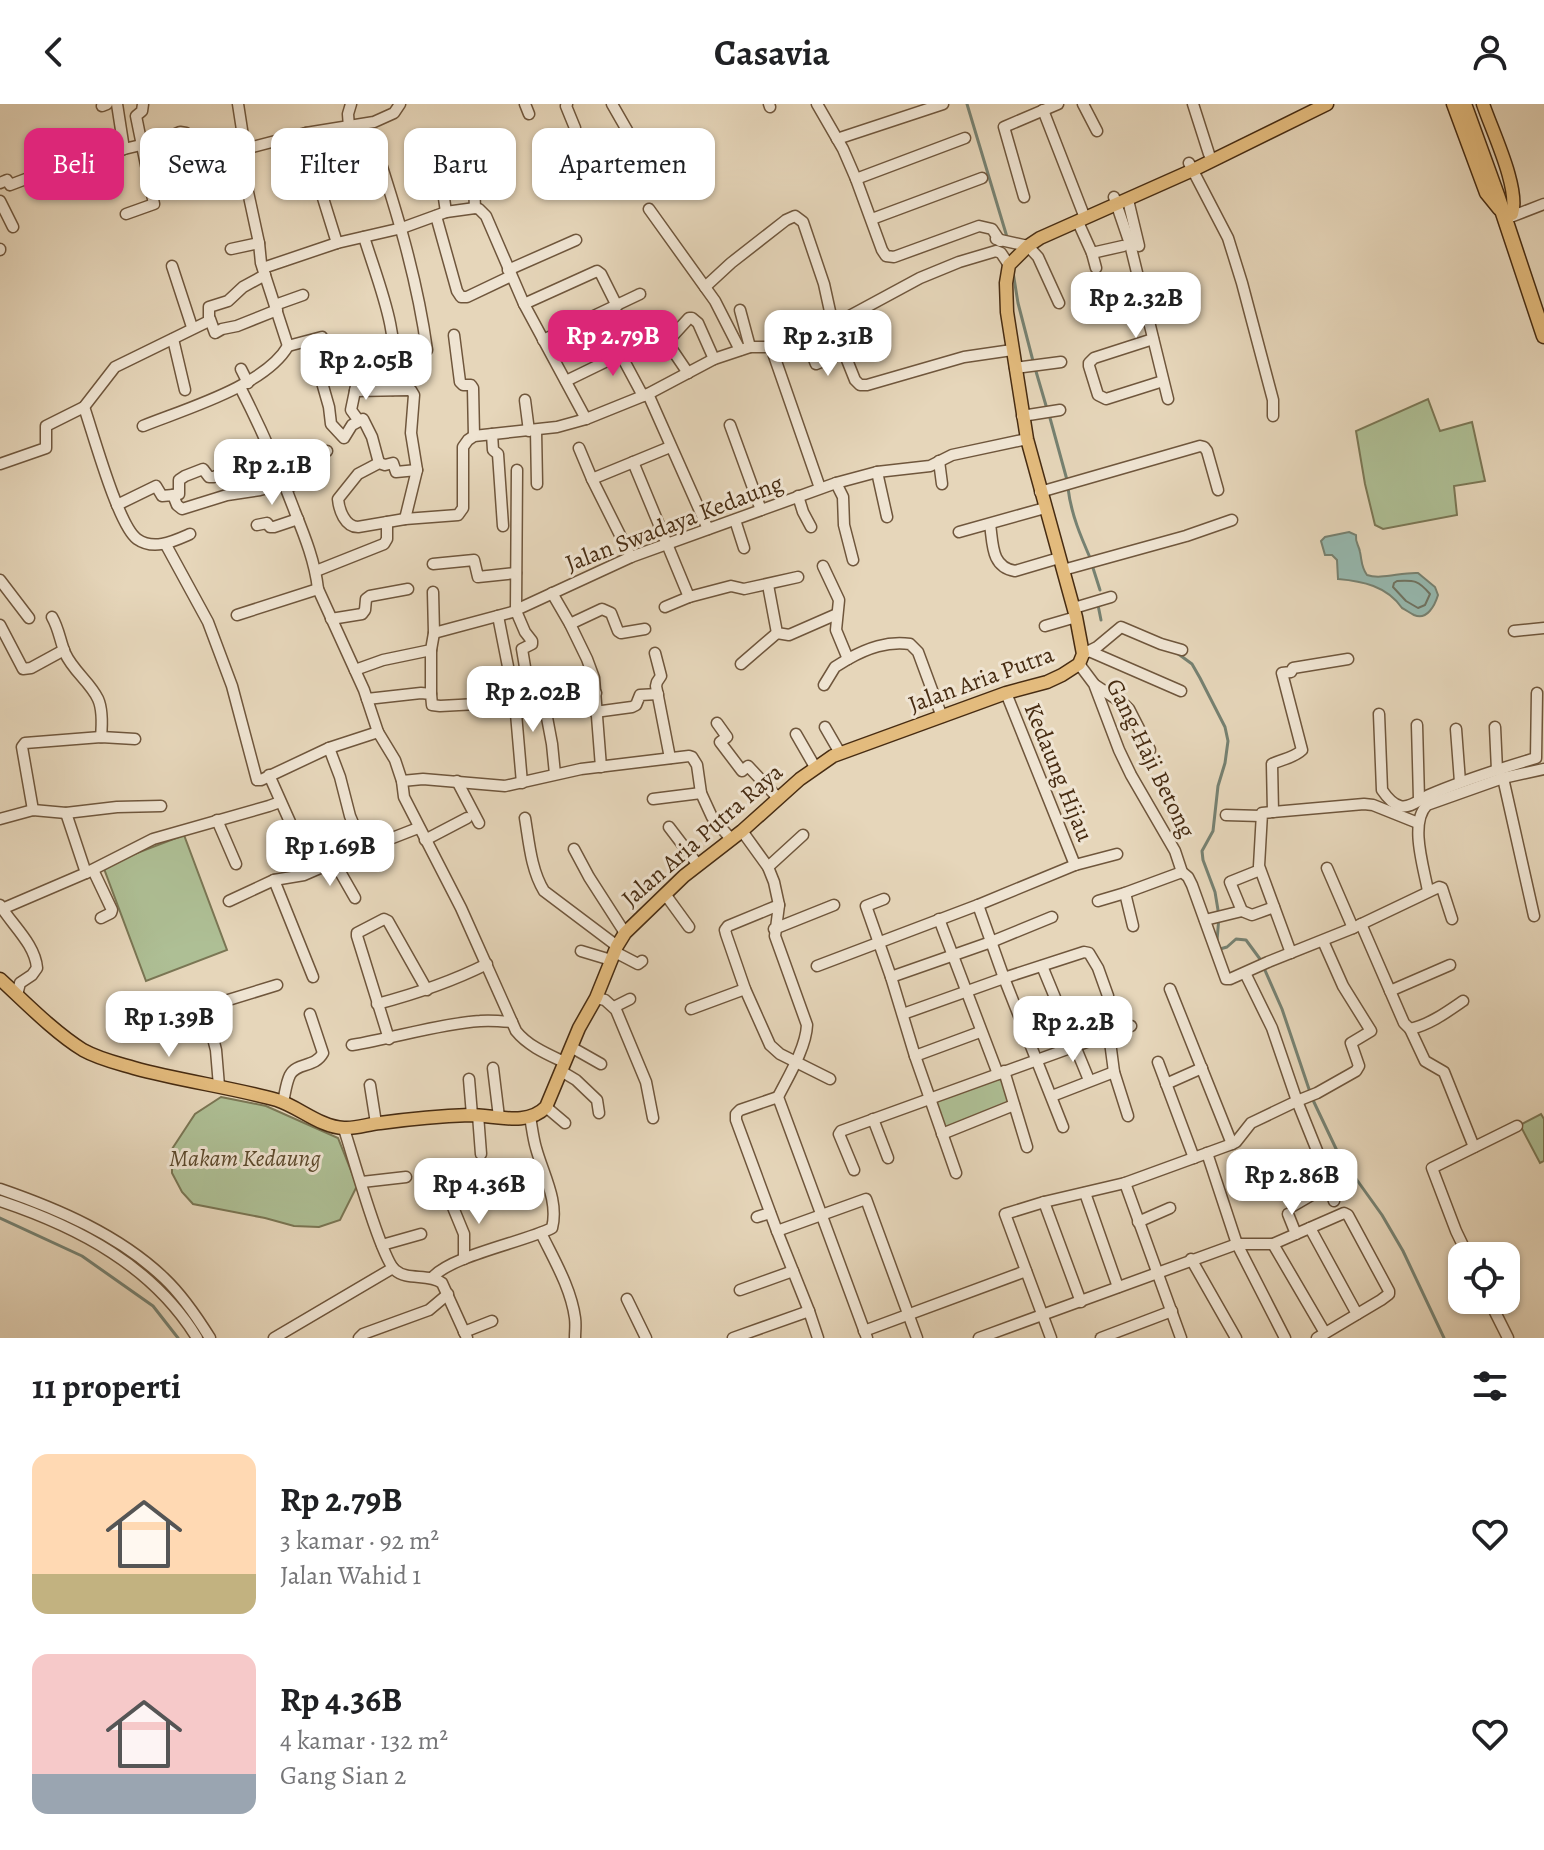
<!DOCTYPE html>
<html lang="id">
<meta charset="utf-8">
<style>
:root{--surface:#fff;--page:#f2f2f2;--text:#202124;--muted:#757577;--accent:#db2777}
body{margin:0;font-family:Alegreya,serif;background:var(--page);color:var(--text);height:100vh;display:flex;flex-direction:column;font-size:30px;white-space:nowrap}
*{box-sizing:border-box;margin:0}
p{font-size:26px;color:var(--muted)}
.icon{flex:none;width:44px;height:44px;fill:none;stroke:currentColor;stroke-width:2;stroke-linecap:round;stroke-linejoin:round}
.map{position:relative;height:1234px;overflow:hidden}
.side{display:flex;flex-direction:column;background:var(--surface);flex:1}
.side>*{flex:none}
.hud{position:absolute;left:24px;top:24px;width:800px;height:72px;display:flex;gap:16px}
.tools{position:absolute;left:1448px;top:1138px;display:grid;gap:16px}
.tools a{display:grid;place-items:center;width:72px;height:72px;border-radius:16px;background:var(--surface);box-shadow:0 2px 6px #0004;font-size:40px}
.price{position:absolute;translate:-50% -68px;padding:0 18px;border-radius:16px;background:#fff;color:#222;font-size:26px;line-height:52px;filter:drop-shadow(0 2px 4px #0008)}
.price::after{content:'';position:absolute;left:50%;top:48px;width:24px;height:18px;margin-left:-12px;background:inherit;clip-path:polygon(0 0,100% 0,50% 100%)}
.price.current{background:var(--accent);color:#fff}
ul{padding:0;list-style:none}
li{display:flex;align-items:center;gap:24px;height:200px;padding:0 32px}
li span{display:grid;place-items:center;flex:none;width:224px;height:160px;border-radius:16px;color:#555}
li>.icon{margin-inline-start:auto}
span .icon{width:96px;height:96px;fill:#fffc;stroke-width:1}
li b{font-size:34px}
h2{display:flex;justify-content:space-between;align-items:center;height:96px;padding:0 32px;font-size:34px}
.chip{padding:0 28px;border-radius:16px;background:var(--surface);box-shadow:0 2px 6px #0004;font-size:28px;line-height:72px}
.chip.current{background:var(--accent);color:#fff}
header{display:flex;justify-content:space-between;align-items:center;height:104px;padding:0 32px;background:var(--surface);font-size:36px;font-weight:600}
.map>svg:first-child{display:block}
.green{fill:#aebf95;stroke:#7a7654;stroke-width:2}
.water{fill:#96b9b0;stroke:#768171;stroke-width:2}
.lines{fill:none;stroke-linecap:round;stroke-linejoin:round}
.shore{stroke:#6e7261;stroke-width:2}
.stream{stroke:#768171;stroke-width:3}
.minor-casing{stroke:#6f563c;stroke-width:13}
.major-casing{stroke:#472c12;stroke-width:15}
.highway-casing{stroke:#472c12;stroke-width:17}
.minor{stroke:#efe4d2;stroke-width:10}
.major{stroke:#e3bb7d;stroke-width:12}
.highway{stroke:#e3bb7d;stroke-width:14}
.labels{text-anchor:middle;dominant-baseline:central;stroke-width:6;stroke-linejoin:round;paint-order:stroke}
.street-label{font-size:24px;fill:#472c12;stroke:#efe4d2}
.park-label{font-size:24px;font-style:italic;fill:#5c492c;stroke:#efe4d2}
</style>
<header><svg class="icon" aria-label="back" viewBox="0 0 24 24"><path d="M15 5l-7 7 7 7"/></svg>Casavia<svg class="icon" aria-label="person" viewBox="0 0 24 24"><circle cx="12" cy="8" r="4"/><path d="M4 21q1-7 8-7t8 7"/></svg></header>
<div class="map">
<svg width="1544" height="1234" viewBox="0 0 1544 1234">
<rect width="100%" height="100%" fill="#e6d6ba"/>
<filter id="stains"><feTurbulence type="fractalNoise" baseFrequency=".0025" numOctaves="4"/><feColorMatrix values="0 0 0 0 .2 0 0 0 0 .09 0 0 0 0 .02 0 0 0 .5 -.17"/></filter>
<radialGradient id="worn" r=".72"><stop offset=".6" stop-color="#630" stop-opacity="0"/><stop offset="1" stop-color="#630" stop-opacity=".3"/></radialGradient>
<g class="green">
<path d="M1428 295 1440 327 1472 318 1485 377 1454 382 1457 411 1383 425 1375 421 1365 380 1356 327Z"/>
<path d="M184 731 227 846 146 877 103 762Z"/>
<path d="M1004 967 1014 1001 942 1030 930 996Z"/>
<path d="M221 993 266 1002 338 1034 357 1082 340 1116 319 1123 294 1122 265 1114 193 1100 182 1088 172 1069V1045L195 1010Z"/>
<path d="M1541 1010 1544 1015V1057L1540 1059 1520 1021Z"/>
</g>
<path class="water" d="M1349 428 1356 431C1355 439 1359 441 1360 448 1362 457 1361 463 1367 471 1381 476 1401 468 1418 469L1435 483 1438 491C1435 501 1427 517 1414 511 1410 509 1406 506 1402 504 1387 482 1362 477 1338 475L1337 456 1332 451H1325L1321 437 1325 433Z"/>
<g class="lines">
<path class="shore" d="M1397 477C1414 476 1418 476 1430 490L1425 501 1418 504 1406 497 1393 483 1394 479Z"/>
<g class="stream">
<path d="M967 0 1007 133"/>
<path d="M1013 168 1018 199 1033 257"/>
<path d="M1035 264 1047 305"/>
<path d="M1050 314 1067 376"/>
<path d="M1068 384C1071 410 1081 433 1091 456"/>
<path d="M1093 464 1100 486"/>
<path d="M1098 501 1101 516"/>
<path d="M1177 549 1192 560 1200 574 1225 623 1228 637 1225 659 1218 682 1213 727 1202 747 1203 756 1215 788 1219 812 1217 837 1220 845 1227 843 1236 835 1246 836 1260 855 1282 905 1312 994 1339 1051 1382 1111 1403 1147 1444 1234"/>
<path d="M0 1114 82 1152 153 1202 178 1234"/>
</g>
<g class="minor-casing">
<g id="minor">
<path d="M117 0 124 45"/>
<path d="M238 0 245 45 248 88 259 139 261 159 288 242"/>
<path d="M525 0 529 10"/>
<path d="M567 0 566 2 575 24"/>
<path d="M612 0 655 75"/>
<path d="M769 0 770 3"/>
<path d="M817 0 843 45 856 75 882 146 886 152 894 153 979 122 992 125 1000 137"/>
<path d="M1083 0 1097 27"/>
<path d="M1193 0 1209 50"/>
<path d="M102 2 107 0"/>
<path d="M1043 6 1085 114"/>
<path d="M357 22 361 32 373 35C396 105 417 173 427 246"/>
<path d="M349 23 348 10 351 0"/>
<path d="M306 29 318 78 337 139"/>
<path d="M470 31 473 56 475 104"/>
<path d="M435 32 446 108"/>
<path d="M837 35 943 0"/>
<path d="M611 56 636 42"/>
<path d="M1189 59 1228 134 1242 179 1273 296V312"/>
<path d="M856 75 965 34"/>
<path d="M0 79 7 76 10 81 39 70 91 58 124 45 162 36 180 28 186 29 197 38 218 43 245 45 306 29 374 18 394 9 400 0"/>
<path d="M1024 93 1004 23 1058 0"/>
<path d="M1114 93 1130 140 1168 295"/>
<path d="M1128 96 1139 142"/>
<path d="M0 97 13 123"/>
<path d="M475 104 479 105 486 112 524 200 586 315"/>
<path d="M649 105 715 197 740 246"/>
<path d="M126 110 154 100 136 12 142 7 143 0"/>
<path d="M436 112 457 187 461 193H467L511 172"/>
<path d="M1513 112 1544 100"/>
<path d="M872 115 982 74"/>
<path d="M1078 118 1092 149 1096 164"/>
<path d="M364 133C381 187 400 228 393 286"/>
<path d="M996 135 1028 142 1038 153 1059 199"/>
<path d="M0 145V146"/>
<path d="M231 145 259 139"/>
<path d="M1092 149 1123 142"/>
<path d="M172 162 192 223"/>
<path d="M263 164 337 139 402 124 446 108 475 104"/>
<path d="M508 166 576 136"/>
<path d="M705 183 731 159 786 116 795 112 803 118 824 180 833 221 855 276 860 281H867L964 253 1012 246"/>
<path d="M524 200 597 167 601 170 617 202"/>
<path d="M275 201 303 191"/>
<path d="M740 206 750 243"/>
<path d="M1081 210 1143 194"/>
<path d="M210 215 215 229 222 225 237 222 277 206"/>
<path d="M454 231 460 278 463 281H471L473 284 474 332"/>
<path d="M805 233 816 260 843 249"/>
<path d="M173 235 185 286"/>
<path d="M1153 235 1094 254 1089 259V262L1098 291 1106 295 1163 277"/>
<path d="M543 236 640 190"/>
<path d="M288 242 322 233 335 261 360 262 361 239 394 237"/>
<path d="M771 243 820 384"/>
<path d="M621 251 643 292"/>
<path d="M335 261 334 267 321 275 329 303 331 320 344 334 352 321 363 315 372 333 379 359"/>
<path d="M360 262 355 287 408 286H411L414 291 411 329 417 366 405 415"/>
<path d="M1015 264 1061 258"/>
<path d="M241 265 248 279"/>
<path d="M688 269 667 238 689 214H692L698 219 714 255"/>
<path d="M566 277 644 239"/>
<path d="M240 283C261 324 279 365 295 408 305 433 315 458 318 485L364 586 378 628 395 656 402 677 404 693 461 804 516 927C528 942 547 950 564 958"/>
<path d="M355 287 351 306 359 317"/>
<path d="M648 290 708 425"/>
<path d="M525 296 529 327"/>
<path d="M84 303C93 329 118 421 137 435 154 447 174 437 190 430"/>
<path d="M1022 312 1060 306"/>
<path d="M730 321 761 406"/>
<path d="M143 322C185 305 265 282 288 242"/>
<path d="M536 326 537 380"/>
<path d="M492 330 493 346 498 350 503 422"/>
<path d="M579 344 592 375 631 453"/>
<path d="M939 357 942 380"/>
<path d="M633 358 689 493"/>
<path d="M0 360 46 344V322L84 303 115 263 209 217V203L228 197 243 183 265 171"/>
<path d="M279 366 327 347"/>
<path d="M417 366 396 368 393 359 385 361 379 359 358 370 338 395C339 406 345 423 358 423L405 415 458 411 463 404V343L468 336 474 332 557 323 586 315 648 290 714 255 750 243H771L805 233 833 221 920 174 959 158 996 147 1001 149 1009 161"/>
<path d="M877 368 887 413"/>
<path d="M592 375 670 343"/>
<path d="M836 379 843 393 844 421 853 456"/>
<path d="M286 384 313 373"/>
<path d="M1040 388 1200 342 1204 343 1207 347 1218 386"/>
<path d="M173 391 179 390V376L185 372 203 365 209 373H214L270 345"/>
<path d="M798 392 803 408 811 423"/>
<path d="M117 401 156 382 162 392 173 391 177 401 182 405 227 391 260 386 284 380"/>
<path d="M735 416 744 444"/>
<path d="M990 420C993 440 991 463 1015 467L1059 454"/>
<path d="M257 421 267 419 270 423H274L298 415"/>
<path d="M959 428 1045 404"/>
<path d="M166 441 208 518 232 582 257 676H261L329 644 378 628"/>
<path d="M433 460 474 456 478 473 516 469"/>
<path d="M823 462 839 496 836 526 848 555C868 544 887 537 910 540L918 548 942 613"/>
<path d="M1063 466 1186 432 1232 416"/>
<path d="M316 467 384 440 387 435V418"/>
<path d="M0 476 29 514"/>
<path d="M768 481 777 529 789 531 837 510"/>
<path d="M552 489 570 520 587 555 594 574 601 663"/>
<path d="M665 503 689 493 731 482 744 485 798 473"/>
<path d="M1074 504 1111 493"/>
<path d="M516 506 517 366"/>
<path d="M516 507 525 528 532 537V540L522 545 529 587"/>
<path d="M237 511 318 485"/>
<path d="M498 512 515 598 522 679"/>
<path d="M52 513C59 525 60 537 65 549 73 567 90 578 98 595 103 606 102 622 101 633"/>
<path d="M331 515 362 510 365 506 366 495 370 492 408 485"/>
<path d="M570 520 602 505 611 509 618 527 621 529 645 525"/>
<path d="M0 521 23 565 31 564 64 546"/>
<path d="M1045 522 1076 513"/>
<path d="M1514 527 1544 524"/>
<path d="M434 529 516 507V506L631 453 836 379 877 368 930 362 952 351 1027 335"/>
<path d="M1089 547 1181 587"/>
<path d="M655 549 661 572 657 578 656 582 670 654"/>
<path d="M1083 550 1097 543 1121 523 1161 540 1182 546"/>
<path d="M741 560 777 529"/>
<path d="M1079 560 1094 580 1119 646 1131 671 1175 747 1182 768 1188 773 1192 781 1226 875H1230L1268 858 1353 824 1439 783 1442 784 1452 815"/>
<path d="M355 566 383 556 431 546 434 529 433 488"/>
<path d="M824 581 835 563 848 555"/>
<path d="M1095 581 1124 600 1129 605 1150 646"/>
<path d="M542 587 552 640 555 670"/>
<path d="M512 588 542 587 561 585 568 593 596 589"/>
<path d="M1006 589 1075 761"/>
<path d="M431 590V546"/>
<path d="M367 595 421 589 431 590 432 601 440 602 515 598"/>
<path d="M595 608 632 603 636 601 640 591 658 590"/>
<path d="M1379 610 1382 686C1386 692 1393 700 1400 702 1410 705 1420 695 1429 691 1464 676 1499 665 1536 654L1537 589"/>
<path d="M717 619 727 633 720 638 742 667 748 662 778 694"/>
<path d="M1417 621 1419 695"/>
<path d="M825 623 840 649"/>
<path d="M1495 623 1497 666"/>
<path d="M1456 625 1460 678"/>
<path d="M796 630 815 663"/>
<path d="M329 644 340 673 350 712 364 745"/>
<path d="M269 671 290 718 295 738 307 769"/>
<path d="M1503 674 1534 812"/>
<path d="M402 677 423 675 505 682 581 665 689 652 692 653 697 661 701 689 712 713 731 735"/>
<path d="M457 677 479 719"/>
<path d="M653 695 701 689"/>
<path d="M33 706 22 643 25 639 101 633 135 635"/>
<path d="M1273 708 1272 660C1282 655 1294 654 1302 646L1282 569 1291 568 1293 564 1348 555"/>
<path d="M66 709 86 769"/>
<path d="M1226 711 1261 712"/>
<path d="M525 714C529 738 531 766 544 787L617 842"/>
<path d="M0 715 33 706 66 709 117 703 161 702"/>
<path d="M217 716 236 760"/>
<path d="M669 723 698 761"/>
<path d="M742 727 768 763 774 778 779 801 775 832 807 921C806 944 788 973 778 993L867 1234"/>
<path d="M425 736 467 714"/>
<path d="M574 745 589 773 625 829"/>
<path d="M335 759 355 794"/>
<path d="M768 763 803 731"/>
<path d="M1327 764 1353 824"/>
<path d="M93 766 112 806 111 809 101 814"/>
<path d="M274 776 313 873"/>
<path d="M1428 787C1424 764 1409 719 1427 701L1503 674 1544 665"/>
<path d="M1125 789 1133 822"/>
<path d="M665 790 689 823"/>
<path d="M884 795 866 802 891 873 915 952 956 1069"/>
<path d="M229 797 274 776 304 771 364 745 418 724"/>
<path d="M1098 797 1125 789 1182 768"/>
<path d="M0 801C12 821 35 840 37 864L32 871 20 879 17 891"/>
<path d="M779 801 728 822 725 826 726 830 745 885 770 941 780 950 830 975"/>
<path d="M978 801 1004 874 1063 1023"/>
<path d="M2 805 86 769 153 735 269 702 280 698"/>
<path d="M1242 807 1230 778 1260 766"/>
<path d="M939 815 998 970"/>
<path d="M1205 816 1242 807 1252 811 1274 803"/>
<path d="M1361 820 1404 919 1410 925 1425 957 1444 968 1474 1043"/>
<path d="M774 825 834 801"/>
<path d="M581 847 611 856"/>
<path d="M615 848 638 860 642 857"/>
<path d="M1291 849 1259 762 1262 709 1364 700 1373 701 1418 719"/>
<path d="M817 862 978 801 1075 761 1117 750"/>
<path d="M1042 862 1089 976"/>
<path d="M1245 869 1272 924 1297 997 1324 1064 1334 1097"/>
<path d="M891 873 991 838 1052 813"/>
<path d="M1170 885 1232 1040"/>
<path d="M1390 887 1450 861"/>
<path d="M596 894 605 896 616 906 646 978 653 1014"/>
<path d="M377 900C415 890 451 878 487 860"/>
<path d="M614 903 630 895"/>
<path d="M691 905 745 885"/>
<path d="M903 910 1004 874 1084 848 1089 849 1098 864 1108 892"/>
<path d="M1410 925C1429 921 1447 908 1463 897"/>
<path d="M1109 930 1114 968 1128 1012"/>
<path d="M389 935 357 832V829L384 815 388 817 427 886"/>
<path d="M352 941C395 934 437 920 480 917 490 916 501 917 512 918"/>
<path d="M571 943 601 960"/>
<path d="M915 952 980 928"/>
<path d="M1158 958 1194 1054"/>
<path d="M493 964 499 1013"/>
<path d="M561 967 576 976 597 996 599 1009"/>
<path d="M1004 967 1027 1043"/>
<path d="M469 975 472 1011"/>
<path d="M1166 980 1202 964"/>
<path d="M370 981 376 1019"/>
<path d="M219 982 216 946 208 915V905L212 901 277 881"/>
<path d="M1052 992 1114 968"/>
<path d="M778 993 740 1006 736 1010V1016L777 1127 809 1207 818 1234"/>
<path d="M283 998C285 990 286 979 290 971 297 958 315 964 323 949L310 910"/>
<path d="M546 1003 565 1019"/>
<path d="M478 1011 481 1050"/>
<path d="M873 1015 888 1054"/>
<path d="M344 1025C352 1049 381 1154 395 1166 407 1177 429 1169 442 1179L467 1234"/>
<path d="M942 1030 1014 1001"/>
<path d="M1207 1049 1237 1140 1285 1234"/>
<path d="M854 1066 839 1030 841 1027 1131 922"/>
<path d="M362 1078 406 1073"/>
<path d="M1125 1079 1181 1234"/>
<path d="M0 1085C58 1105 119 1131 164 1174 183 1192 197 1213 210 1234"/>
<path d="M1085 1089 1118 1183"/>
<path d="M450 1096 464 1130V1155"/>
<path d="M0 1097C78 1123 153 1162 197 1234"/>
<path d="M1044 1098 1081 1198"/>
<path d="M1293 1102 1329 1081"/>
<path d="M1288 1110 1296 1130"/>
<path d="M757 1113 770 1109"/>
<path d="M1138 1118 1170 1104"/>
<path d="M1310 1124 1357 1210"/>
<path d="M777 1127 866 1095 917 1234"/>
<path d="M541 1129C554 1156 571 1184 575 1214 576 1221 575 1227 575 1234"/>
<path d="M1273 1140 1325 1229"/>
<path d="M382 1141 421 1130"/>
<path d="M1468 1152 1456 1127 1432 1064 1517 1022"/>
<path d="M1191 1155 1236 1234"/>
<path d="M432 1174C450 1152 524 1138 552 1124 559 1097 543 1070 536 1044 533 1034 532 1023 530 1013"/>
<path d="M740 1186 793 1167"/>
<path d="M627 1195 646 1234"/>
<path d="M1489 1196 1508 1234"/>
<path d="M864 1227 1026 1167"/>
<path d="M464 1228 492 1217"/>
<path d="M274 1234 393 1164"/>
<path d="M359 1234 363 1230 429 1206 448 1190"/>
<path d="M733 1234 809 1207"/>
<path d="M979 1234 1237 1140H1273L1344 1109 1348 1111 1389 1187V1190L1381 1196 1317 1234"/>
<path d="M1051 1234 1005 1110 1044 1098 1125 1079 1232 1040 1236 1038 1251 1019 1297 997 1317 989 1356 967 1359 962 1351 939 1371 927 1343 882 1323 837"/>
<path d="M1101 1234 1172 1207"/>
</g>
</g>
<g class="major-casing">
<g id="major">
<path d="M1453 0 1486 89 1499 105"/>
<path d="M1483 0C1492 27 1520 84 1512 110"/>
<path d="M0 875C25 898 54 928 83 946 99 955 117 959 134 964 181 977 230 983 277 996 299 1003 320 1023 344 1024 356 1025 368 1020 380 1019 409 1015 440 1012 470 1011 495 1011 527 1023 546 1003L579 924 596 894 617 842 625 829 684 772 742 727 800 675 833 652 1006 589 1047 578 1062 571 1079 560 1083 550 1076 513 1027 335 1007 208 1006 179 1009 161 1028 142 1040 134 1193 66 1327 0"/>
</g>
</g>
<g class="highway-casing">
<path id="highway" d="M1464 0 1498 94 1544 232"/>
</g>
<use href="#minor" class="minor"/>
<use href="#major" class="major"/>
<use href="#highway" class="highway"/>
</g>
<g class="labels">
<g class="street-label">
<text transform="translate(674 419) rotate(-21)">Jalan Swadaya Kedaung</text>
<text transform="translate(981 575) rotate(-20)">Jalan Aria Putra</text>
<text transform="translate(1151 654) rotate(64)">Gang Haji Betong</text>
<text transform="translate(1059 668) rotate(68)">Kedaung Hijau</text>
<text transform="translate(702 731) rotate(-41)">Jalan Aria Putra Raya</text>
</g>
<g class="park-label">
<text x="245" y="1054">Makam Kedaung</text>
</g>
</g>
<rect width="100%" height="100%" filter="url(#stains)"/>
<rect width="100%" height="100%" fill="url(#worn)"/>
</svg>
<div class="tools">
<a><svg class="icon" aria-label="locate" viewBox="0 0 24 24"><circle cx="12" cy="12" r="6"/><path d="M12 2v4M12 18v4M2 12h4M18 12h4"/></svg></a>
</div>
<b class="price" style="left:1136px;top:236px">Rp 2.32B</b>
<b class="price current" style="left:613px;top:274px">Rp 2.79B</b>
<b class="price" style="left:828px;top:274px">Rp 2.31B</b>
<b class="price" style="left:366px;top:298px">Rp 2.05B</b>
<b class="price" style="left:272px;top:403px">Rp 2.1B</b>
<b class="price" style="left:533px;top:630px">Rp 2.02B</b>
<b class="price" style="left:330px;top:784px">Rp 1.69B</b>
<b class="price" style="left:169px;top:955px">Rp 1.39B</b>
<b class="price" style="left:1073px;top:960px">Rp 2.2B</b>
<b class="price" style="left:1292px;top:1113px">Rp 2.86B</b>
<b class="price" style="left:479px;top:1122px">Rp 4.36B</b>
<div class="hud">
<a class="chip current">Beli</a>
<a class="chip">Sewa</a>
<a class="chip">Filter</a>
<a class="chip">Baru</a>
<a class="chip">Apartemen</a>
</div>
</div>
<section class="side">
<h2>11 properti<svg class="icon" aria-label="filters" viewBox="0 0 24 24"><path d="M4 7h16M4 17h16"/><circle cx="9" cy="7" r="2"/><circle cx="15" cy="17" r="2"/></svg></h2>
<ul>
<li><span style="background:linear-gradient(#ffd9b3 75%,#c2b280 0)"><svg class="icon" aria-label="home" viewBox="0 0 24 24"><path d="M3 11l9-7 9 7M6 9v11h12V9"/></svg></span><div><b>Rp 2.79B</b><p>3 kamar · 92 m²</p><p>Jalan Wahid 1</p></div><svg class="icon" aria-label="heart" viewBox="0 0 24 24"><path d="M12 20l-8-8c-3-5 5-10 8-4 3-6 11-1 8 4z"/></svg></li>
<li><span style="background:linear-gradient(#f6c9c9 75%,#9aa5b1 0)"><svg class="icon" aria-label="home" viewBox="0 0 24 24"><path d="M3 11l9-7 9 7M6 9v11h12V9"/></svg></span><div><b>Rp 4.36B</b><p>4 kamar · 132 m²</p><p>Gang Sian 2</p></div><svg class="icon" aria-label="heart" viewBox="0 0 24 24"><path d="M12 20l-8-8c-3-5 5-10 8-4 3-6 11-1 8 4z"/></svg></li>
</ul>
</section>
